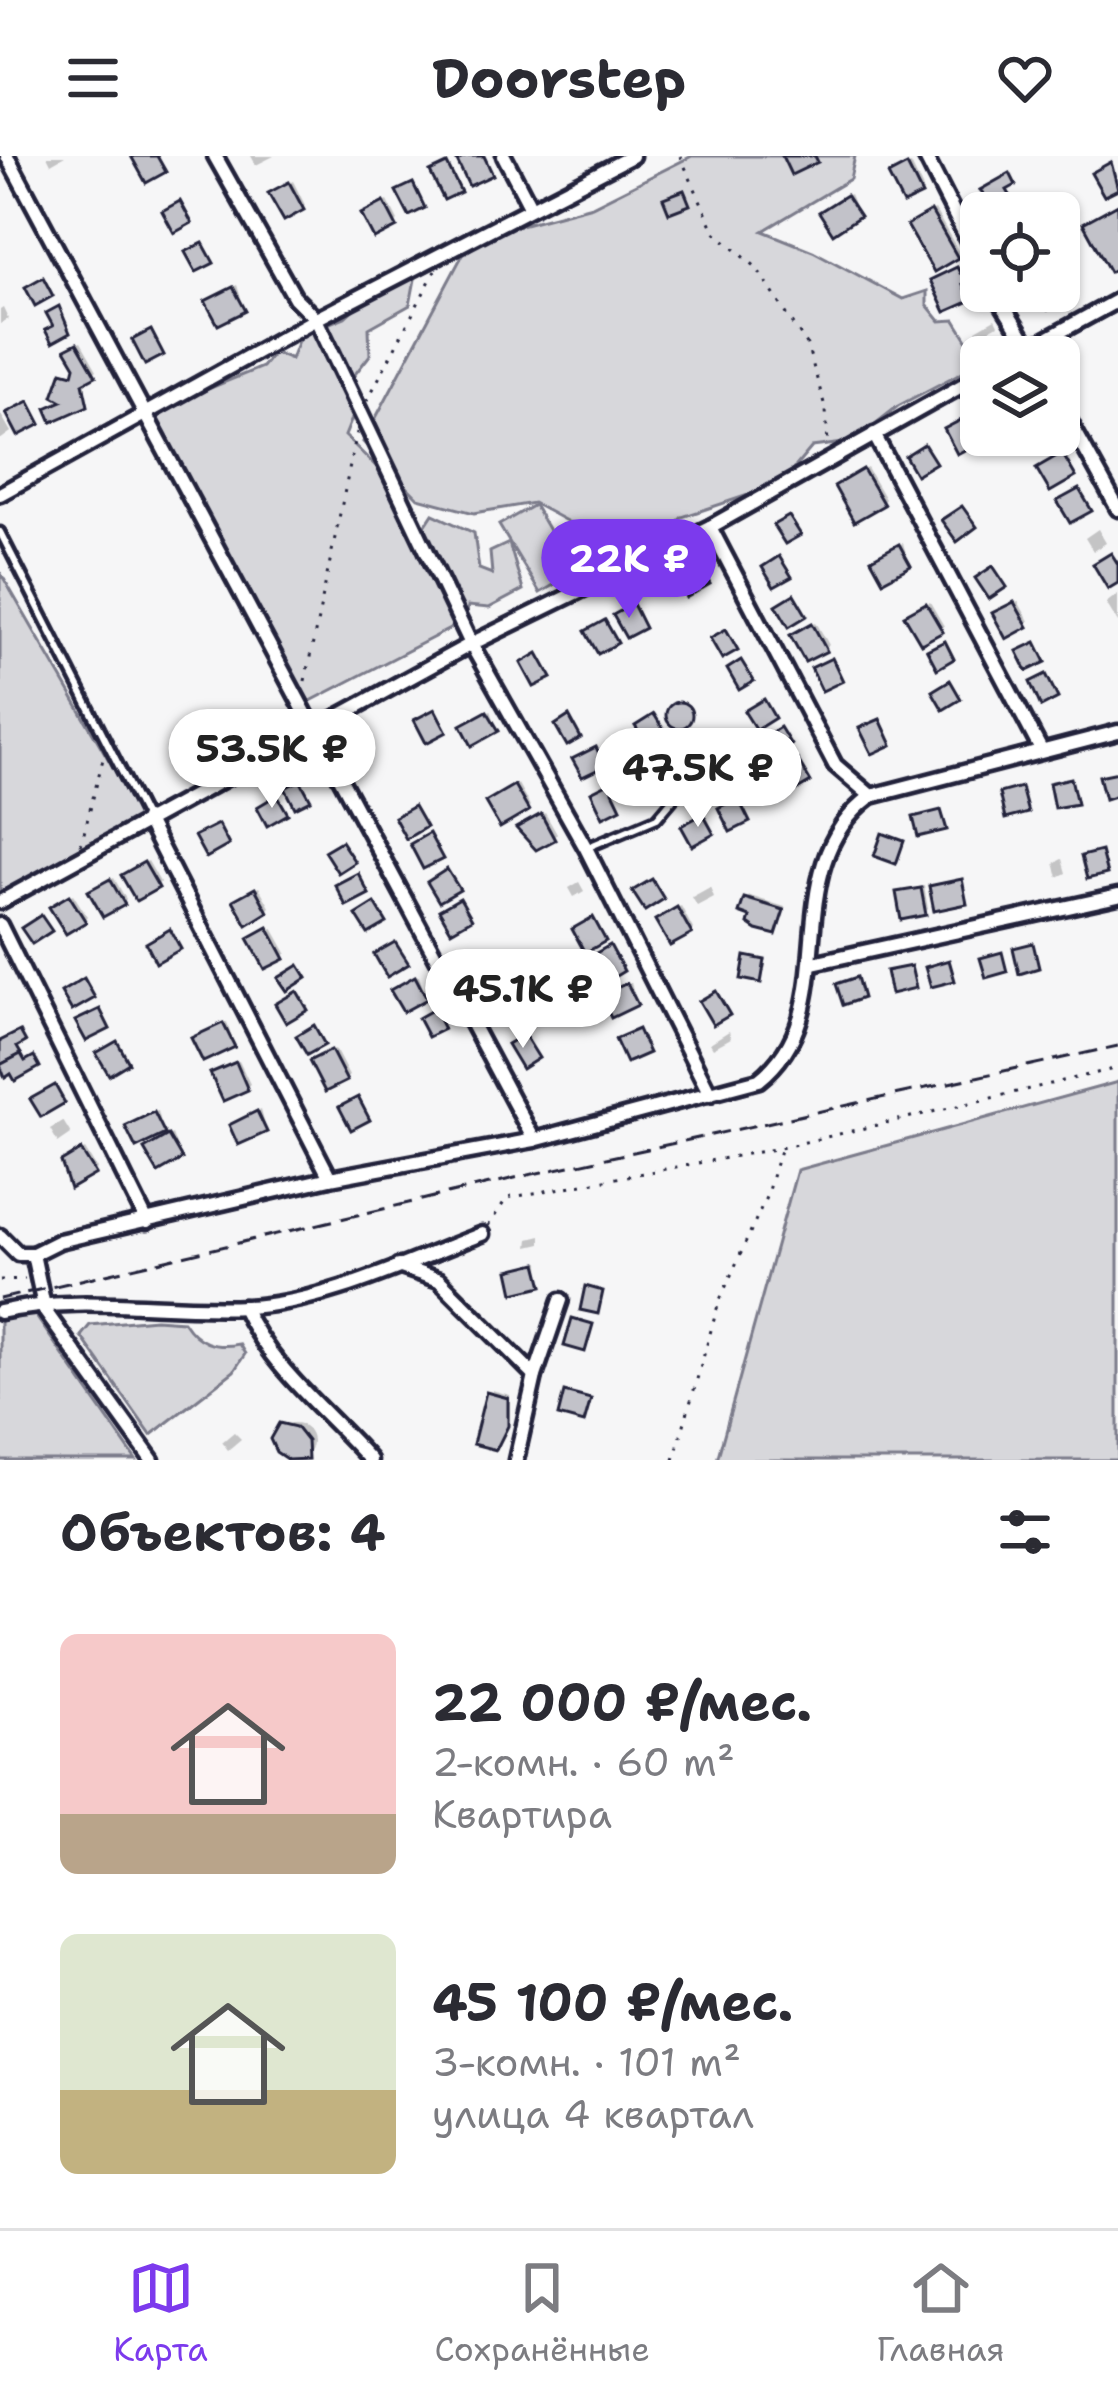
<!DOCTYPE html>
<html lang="ru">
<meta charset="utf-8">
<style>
:root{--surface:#fff;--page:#f2f2f3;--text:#2b2b33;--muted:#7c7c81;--line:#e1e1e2;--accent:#7c3aed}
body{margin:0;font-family:"Shantell Sans",sans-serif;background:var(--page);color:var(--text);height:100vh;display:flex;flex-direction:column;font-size:45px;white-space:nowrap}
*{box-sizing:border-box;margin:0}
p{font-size:39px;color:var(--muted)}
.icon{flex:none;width:66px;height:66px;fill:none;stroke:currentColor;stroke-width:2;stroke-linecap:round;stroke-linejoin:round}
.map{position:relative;height:1304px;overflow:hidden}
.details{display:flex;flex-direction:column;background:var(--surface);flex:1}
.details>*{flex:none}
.fabs{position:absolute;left:960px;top:36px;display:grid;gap:24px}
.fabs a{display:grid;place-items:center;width:120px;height:120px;border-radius:18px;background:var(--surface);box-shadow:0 3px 9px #0004;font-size:60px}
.price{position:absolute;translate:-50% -102px;padding:0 27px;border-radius:42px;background:#fff;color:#222;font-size:39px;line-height:78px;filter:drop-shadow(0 3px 6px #0008)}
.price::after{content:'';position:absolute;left:50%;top:72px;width:36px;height:27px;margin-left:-18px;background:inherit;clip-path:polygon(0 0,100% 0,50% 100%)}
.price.selected{background:var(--accent);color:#fff}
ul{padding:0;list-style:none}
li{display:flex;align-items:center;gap:36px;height:300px;padding:0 60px}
li span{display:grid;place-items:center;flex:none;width:336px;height:240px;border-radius:18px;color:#555}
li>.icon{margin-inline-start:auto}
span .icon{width:144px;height:144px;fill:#fffc;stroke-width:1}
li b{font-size:51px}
h2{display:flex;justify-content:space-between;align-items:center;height:144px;padding:0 60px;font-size:51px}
header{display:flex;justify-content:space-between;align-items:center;height:156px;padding:0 60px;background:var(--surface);font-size:54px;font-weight:700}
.tab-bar{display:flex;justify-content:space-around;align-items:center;height:168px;border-top:3px solid var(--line);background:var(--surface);font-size:33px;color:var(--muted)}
.tab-bar a{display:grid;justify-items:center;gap:6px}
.tab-bar .selected{color:var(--accent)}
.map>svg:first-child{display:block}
.green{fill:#d7d7db;stroke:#7c7c8b;stroke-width:3}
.shadow{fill:#0003}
.building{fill:#c2c2c9;stroke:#22223b;stroke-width:3}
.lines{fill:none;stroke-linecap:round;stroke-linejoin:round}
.lane-casing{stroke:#22223b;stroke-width:15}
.street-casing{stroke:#22223b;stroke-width:21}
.path{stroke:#22223b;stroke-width:3;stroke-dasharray:3 9;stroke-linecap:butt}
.lane{stroke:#fff;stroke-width:6}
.street{stroke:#fff;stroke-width:12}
.rail{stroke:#22223b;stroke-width:3;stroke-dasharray:18 9;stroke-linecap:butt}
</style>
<header><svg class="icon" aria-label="menu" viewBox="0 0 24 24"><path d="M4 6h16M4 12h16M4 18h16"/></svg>Doorstep<svg class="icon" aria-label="heart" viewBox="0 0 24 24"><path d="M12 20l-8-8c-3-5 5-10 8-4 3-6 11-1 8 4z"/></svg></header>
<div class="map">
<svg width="1118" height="1304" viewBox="0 0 1118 1304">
<rect width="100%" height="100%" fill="#f6f6f7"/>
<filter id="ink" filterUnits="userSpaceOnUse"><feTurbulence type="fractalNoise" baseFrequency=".00833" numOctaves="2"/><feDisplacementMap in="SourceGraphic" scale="24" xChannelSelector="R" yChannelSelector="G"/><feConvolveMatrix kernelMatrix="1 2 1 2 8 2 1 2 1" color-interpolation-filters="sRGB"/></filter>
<g filter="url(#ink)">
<g class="green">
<path d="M692 0H855L850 23 763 75 813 95 903 143 927 135V149L940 165 955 164 981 206 898 250 852 286 812 291 781 328 682 361 665 380 620 394 533 347 474 357 418 342 363 286 463 98 498 75 592 50Z"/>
<path d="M416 118 410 149 369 172 370 199 352 222 355 255 345 280 396 330 425 370 433 358 474 377 479 413 492 418 490 396 509 387 523 434 489 452 468 450 465 465 303 549 149 257 262 211 274 196 291 203 300 179 345 161 367 141Z"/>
<path d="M534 349 574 417 540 437 499 369Z"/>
<path d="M0 416 143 663 0 749Z"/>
<path d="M1118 926V1304H717L797 1014Z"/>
<path d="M35 1159 136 1304H0V1160Z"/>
<path d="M155 1163 183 1165C197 1187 214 1193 239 1188L245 1198 234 1215 151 1279 81 1180 90 1169Z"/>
</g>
<g class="shadow">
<path d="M47 0H65L51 8Z"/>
<path d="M251 0H274L256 9Z"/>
<path d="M911 8 923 33 920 36 895 16Z"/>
<path d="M293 25 305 49 302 52 275 34Z"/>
<path d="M850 38 858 58 826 53Z"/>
<path d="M388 45 398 65 395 68 368 55Z"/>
<path d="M935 54 959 96 956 100 914 66Z"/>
<path d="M961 110 974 118 965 124 969 143 937 121Z"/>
<path d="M237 129 244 152 212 142Z"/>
<path d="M3 152 8 163 0 168V154Z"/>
<path d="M995 163 998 169 979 180 976 174Z"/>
<path d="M81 186 97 214 86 222V248L66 243 65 216H77L72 191Z"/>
<path d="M0 257 11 276 0 284Z"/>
<path d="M1066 296 1074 318 1043 309Z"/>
<path d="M867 312 885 343 882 347 841 327Z"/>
<path d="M1098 373 1106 387 1093 395 1085 382Z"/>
<path d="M903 387 909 408 878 400Z"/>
<path d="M1118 438V467L1106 447Z"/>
<path d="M1018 445 1029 465 1026 468 999 455Z"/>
<path d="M930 446 944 470 941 473 911 457Z"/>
<path d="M816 466 829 489 825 492 797 476Z"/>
<circle cx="681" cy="558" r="11"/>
<path d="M491 554 497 573 468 567Z"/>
<path d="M518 628 530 650 527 653 492 643Z"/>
<path d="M545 657 557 678 553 681 523 669Z"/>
<path d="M1062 703 1066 717 1058 721 1054 707Z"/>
<path d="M148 705 160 726 157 730 128 717Z"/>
<path d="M964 721 965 745 932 731 935 728Z"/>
<path d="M114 722 126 743 123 747 95 732Z"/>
<path d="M579 726 584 735 574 741 569 732Z"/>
<path d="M924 730 928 753 925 756 899 737Z"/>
<path d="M259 731 270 751 267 754 240 742Z"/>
<path d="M710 731 714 741 697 750 692 741Z"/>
<path d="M73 738 87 760 84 764 56 748Z"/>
<path d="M750 740 785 751 775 776 746 743Z"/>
<path d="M681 750 693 773 690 776 662 761Z"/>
<path d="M273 772 287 797 283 800 252 783Z"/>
<path d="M419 819 425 840 397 831Z"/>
<path d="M631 826 636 846 608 837Z"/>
<path d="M227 866 233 888 198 880Z"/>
<path d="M729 875 731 882 713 892 710 887Z"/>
<path d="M335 893 349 920 345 923 316 902Z"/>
<path d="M239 905 250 928 246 931 217 914Z"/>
<path d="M261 954 266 973 236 966Z"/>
<path d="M158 955 163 975 132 967Z"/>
<path d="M63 965 71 978 58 987 50 973Z"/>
<path d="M172 978 180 1000 151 990Z"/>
<path d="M85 993 97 1013 94 1016 68 1003Z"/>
<path d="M541 1080V1088L528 1091 529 1083Z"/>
<path d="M540 1106 541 1128 512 1115 515 1111Z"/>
<path d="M492 1234 510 1239V1264L498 1287Z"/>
<circle cx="294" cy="1285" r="18"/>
<path d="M234 1276 241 1283 228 1294 222 1286Z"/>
</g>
<g class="building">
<path d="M131 0H157L166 16 146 27Z"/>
<path d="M467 0H484L493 19 469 30 457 5Z"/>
<path d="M782 0H815L818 6 791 19Z"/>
<path d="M1111 6 1118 33 1104 40 1091 17Z"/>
<path d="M447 8 461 36 444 44 430 16Z"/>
<path d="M907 9 922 39 903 48 888 19Z"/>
<path d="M1010 17 1016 29 1007 34 1013 44 997 53 980 34Z"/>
<path d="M289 26 304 54 284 65 268 37Z"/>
<path d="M413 27 425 52 409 60 396 35Z"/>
<path d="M684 34 690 49 669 57 663 42Z"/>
<path d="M846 39 860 60 833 78 819 56Z"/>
<path d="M180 45 192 67 174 77 162 55Z"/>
<path d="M384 46 397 71 374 83 361 58Z"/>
<path d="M1118 48V112L1110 116 1083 67Z"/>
<path d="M931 55 958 102 934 116 907 69Z"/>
<path d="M203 87 214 107 196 116 185 96Z"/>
<path d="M957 111 960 117 968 113 973 124 963 128 970 145 945 156 930 124Z"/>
<path d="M43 121 53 140 35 150 25 131Z"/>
<path d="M1059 126 1068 143 1048 154 1037 135H1059Z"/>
<path d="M233 131 246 155 218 169 205 145Z"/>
<path d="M59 150 70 177 52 187 45 174 53 170 46 157Z"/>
<path d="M151 174 164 199 145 209 132 184Z"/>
<path d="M77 187 96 220 83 227 88 250 52 266 46 252 62 245 53 240 62 215 73 218 75 210 65 193Z"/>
<path d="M29 245 41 268 18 280 6 257Z"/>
<path d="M961 264 974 289 957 298 944 273Z"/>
<path d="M924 288 936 307 916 319 905 300Z"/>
<path d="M1062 297 1076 321 1050 336 1036 312Z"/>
<path d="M863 313 884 349 854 366 834 330Z"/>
<path d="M1079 333 1092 355 1070 367 1057 345Z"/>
<path d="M962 350 977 371 957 386 941 364Z"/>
<path d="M789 360 801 379 785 388 773 369Z"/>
<path d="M899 388 911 410 883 425 871 403Z"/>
<path d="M1111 397 1118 408V427L1108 433 1093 408Z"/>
<path d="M779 400 792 421 774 431 762 411Z"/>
<path d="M698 407 710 428 686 442 674 420Z"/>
<path d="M993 410 1007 431 989 443 975 422Z"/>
<path d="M794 438 807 460 789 471 776 449Z"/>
<path d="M1014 446 1028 471 1006 483 992 457Z"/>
<path d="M926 447 943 476 921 488 904 459Z"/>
<path d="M633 448 645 472 626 482 613 459Z"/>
<path d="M605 464 618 487 598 498 585 475Z"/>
<path d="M812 467 827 495 805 506 790 479Z"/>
<path d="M726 473 738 494 722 503 710 482Z"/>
<path d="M945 485 954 503 937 513 927 494Z"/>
<path d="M1036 486 1046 506 1027 515 1017 495Z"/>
<path d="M538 497 552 522 534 531 521 507Z"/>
<path d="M832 502 843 525 822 535 811 512Z"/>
<path d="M741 504 754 525 739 534 727 513Z"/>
<path d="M1046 518 1058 542 1041 551 1030 526Z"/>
<path d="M950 524 961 543 943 554 932 535Z"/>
<path d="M764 543 775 562 756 574 744 555Z"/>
<circle cx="679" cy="559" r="13"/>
<path d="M435 553 447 576 426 587 414 564Z"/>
<path d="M487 555 499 575 472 590 461 569Z"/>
<path d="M654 558 668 581 649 592 635 570Z"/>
<path d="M569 560 581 582 567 590 555 569Z"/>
<path d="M880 563 892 589 872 598 859 572Z"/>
<path d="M780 571 791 589 773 600 763 582Z"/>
<path d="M596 591 605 610 582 621 572 603Z"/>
<path d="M798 604 811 626 794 636 781 613Z"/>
<path d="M1118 616V639L1105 643 1099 620Z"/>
<path d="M1071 622 1077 648 1054 652 1049 627Z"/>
<path d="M300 624 311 644 295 652 285 632Z"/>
<path d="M609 627 621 652 603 661 591 636Z"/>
<path d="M514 629 529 655 500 672 485 646Z"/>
<path d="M1021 631 1028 657 1005 663 999 637Z"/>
<path d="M277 639 288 658 267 670 257 651Z"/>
<path d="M738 642 750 666 730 676 718 652Z"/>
<path d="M414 650 426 671 406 683 394 661Z"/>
<path d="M941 654 947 674 918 681 913 661Z"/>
<path d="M541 658 555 684 536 694 516 672Z"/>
<path d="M703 658 714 678 692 690 681 670Z"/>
<path d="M218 668 229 689 206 702 194 680Z"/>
<path d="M429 677 443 703 423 713 410 688Z"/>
<path d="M882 677 904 685 896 708 874 700Z"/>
<path d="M341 685 355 706 338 717 324 695Z"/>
<path d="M1101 695 1107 718 1087 723 1081 700Z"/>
<path d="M144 706 159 732 136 745 121 719Z"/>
<path d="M447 713 460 734 439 746 427 726Z"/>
<path d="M358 717 369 738 346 750 335 729Z"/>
<path d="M110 723 125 749 103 761 88 735Z"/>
<path d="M652 723 664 743 645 755 632 735Z"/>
<path d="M962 723 967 748 934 755 929 730Z"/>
<path d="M255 732 268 756 247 769 233 744Z"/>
<path d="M921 732 926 759 901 764 896 736Z"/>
<path d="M69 739 86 766 66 778 49 751Z"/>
<path d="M460 742 472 763 451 775 439 754Z"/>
<path d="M744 742 784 754 776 779 757 774 748 768 750 761 739 757Z"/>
<path d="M375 747 387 767 368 778 356 759Z"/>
<path d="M677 751 692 778 670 790 655 764Z"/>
<path d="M41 759 52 775 32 788 21 772Z"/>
<path d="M593 761 606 785 585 797 572 773Z"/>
<path d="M268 771 285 803 265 813 248 782Z"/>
<path d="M170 773 181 793 156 807 146 787Z"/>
<path d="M395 786 409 808 387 821 374 798Z"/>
<path d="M1033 787 1039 812 1019 818 1013 792Z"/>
<path d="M610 789 624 815 606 826 591 800Z"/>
<path d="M1002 796 1007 816 986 822 980 802Z"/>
<path d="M745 800 765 804 761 827 741 823Z"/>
<path d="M949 804 955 825 931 831 925 811Z"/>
<path d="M299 809 307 822 287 835 278 822Z"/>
<path d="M487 810 499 831 483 840 471 819Z"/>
<path d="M911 810 916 832 891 838 886 815Z"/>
<path d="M415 820 427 843 403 856 390 834Z"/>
<path d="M857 821 863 842 843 849 836 828Z"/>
<path d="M84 822 95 842 72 855 61 836Z"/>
<path d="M627 827 638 849 611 862 601 840Z"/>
<path d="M297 835 308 854 286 867 275 848Z"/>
<path d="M716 835 730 859 713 869 699 845Z"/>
<path d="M100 853 110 873 86 885 75 865Z"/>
<path d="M434 853 444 873 428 881 418 862Z"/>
<path d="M223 867 235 891 203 906 191 882Z"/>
<path d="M314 869 325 889 307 899 296 880Z"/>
<path d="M638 873 649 897 626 907 615 883Z"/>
<path d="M20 875 26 886 17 891 21 898 0 909V885Z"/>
<path d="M524 878 539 902 522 913 507 888Z"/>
<path d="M117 885 129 907 109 919 96 897Z"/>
<path d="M331 894 347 925 325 936 309 905Z"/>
<path d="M21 898 25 905 34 900 40 911 15 925 11 918 5 922 0 909Z"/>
<path d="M236 906 248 934 223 945 210 917Z"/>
<path d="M55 929 65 947 41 961 30 943Z"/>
<path d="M358 941 370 964 351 974 339 951Z"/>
<path d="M257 955 267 976 238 989 229 969Z"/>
<path d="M154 956 165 978 136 992 125 970Z"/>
<path d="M168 979 182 1003 158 1017 144 993Z"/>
<path d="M81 994 96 1018 70 1033 61 1006Z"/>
<path d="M537 1107 543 1130 514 1137 509 1114Z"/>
<path d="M585 1130 603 1135 598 1158 580 1154Z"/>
<path d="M572 1162 593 1168 585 1196 564 1190Z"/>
<path d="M486 1236 508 1242V1270L496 1294 473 1288Z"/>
<path d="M564 1236 591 1243 584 1267 558 1260Z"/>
<path d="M279 1267 296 1271 307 1285 308 1303 288 1304 276 1296 270 1283Z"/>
</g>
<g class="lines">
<g class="lane-casing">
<g id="lane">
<path d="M0 376 146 663"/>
<path d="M586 692 657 662 696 616"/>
</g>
</g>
<g class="street-casing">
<g id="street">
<path d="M7 0 534 984"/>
<path d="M215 0 295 142 316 163 471 488 586 692 710 938"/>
<path d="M504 0 529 48"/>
<path d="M925 0 981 110"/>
<path d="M994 135 1035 201"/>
<path d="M1014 201 1118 144"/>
<path d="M1059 246 1118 353"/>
<path d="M874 278 1041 594"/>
<path d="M0 338 316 163 632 0"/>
<path d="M710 371 835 609 871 640"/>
<path d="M146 663 330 1022"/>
<path d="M0 746 471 488 710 371 981 219"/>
<path d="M0 769 147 1066"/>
<path d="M813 807 1118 740"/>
<path d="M0 1080 18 1098H33"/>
<path d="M33 1098 59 1085 330 1022 534 984 759 924C850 852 772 714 871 640L1118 576"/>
<path d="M33 1098 45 1155 152 1304"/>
<path d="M398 1110 439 1124 535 1220"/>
<path d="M243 1151C271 1213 326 1254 370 1304"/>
<path d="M0 1156C80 1138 164 1155 246 1151 326 1147 408 1106 482 1078"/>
<path d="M516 1304 535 1220 561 1144"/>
</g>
</g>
<g class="path">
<path d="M680 0 715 76 756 111 807 189 826 254 828 289"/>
<path d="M367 245 435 115"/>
<path d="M305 525 357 276"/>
<path d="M81 689 104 599"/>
<path d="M488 1070 507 1042 780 992 1118 912"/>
<path d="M0 1124 25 1123"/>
<path d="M674 1304 719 1146 766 1041 780 994"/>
</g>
<use href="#lane" class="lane"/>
<use href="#street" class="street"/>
<path class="rail" d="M0 1143 515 1022 1118 890"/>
</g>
</g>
</svg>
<div class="fabs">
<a><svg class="icon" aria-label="locate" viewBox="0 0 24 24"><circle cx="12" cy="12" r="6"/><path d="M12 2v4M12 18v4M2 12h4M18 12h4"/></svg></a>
<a><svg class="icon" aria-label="layers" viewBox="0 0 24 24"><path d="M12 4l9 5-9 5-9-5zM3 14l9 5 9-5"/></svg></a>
</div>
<b class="price selected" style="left:629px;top:465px">22K ₽</b>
<b class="price" style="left:272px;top:655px">53.5K ₽</b>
<b class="price" style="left:698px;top:674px">47.5K ₽</b>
<b class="price" style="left:523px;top:895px">45.1K ₽</b>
</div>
<section class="details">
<h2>Объектов: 4<svg class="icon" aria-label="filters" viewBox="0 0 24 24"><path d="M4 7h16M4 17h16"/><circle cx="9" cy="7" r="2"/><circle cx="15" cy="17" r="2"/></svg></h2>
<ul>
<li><span style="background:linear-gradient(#f6c9c9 75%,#b9a48a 0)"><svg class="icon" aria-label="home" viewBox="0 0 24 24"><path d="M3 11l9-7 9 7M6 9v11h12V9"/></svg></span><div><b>22 000 ₽/мес.</b><p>2-комн. · 60 m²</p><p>Квартира</p></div></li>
<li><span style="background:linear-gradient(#dfe7d0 65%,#c2b280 0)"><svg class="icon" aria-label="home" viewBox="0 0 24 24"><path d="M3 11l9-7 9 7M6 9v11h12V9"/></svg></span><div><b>45 100 ₽/мес.</b><p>3-комн. · 101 m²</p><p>улица 4 квартал</p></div></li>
</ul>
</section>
<nav class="tab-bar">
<a class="selected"><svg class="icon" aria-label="map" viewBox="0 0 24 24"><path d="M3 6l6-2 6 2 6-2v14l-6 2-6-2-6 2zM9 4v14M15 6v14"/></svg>Карта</a>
<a><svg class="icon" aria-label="saved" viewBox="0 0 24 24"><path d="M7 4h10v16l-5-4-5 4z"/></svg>Сохранённые</a>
<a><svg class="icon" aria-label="home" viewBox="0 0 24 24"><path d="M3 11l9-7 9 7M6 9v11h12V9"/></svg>Главная</a>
</nav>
